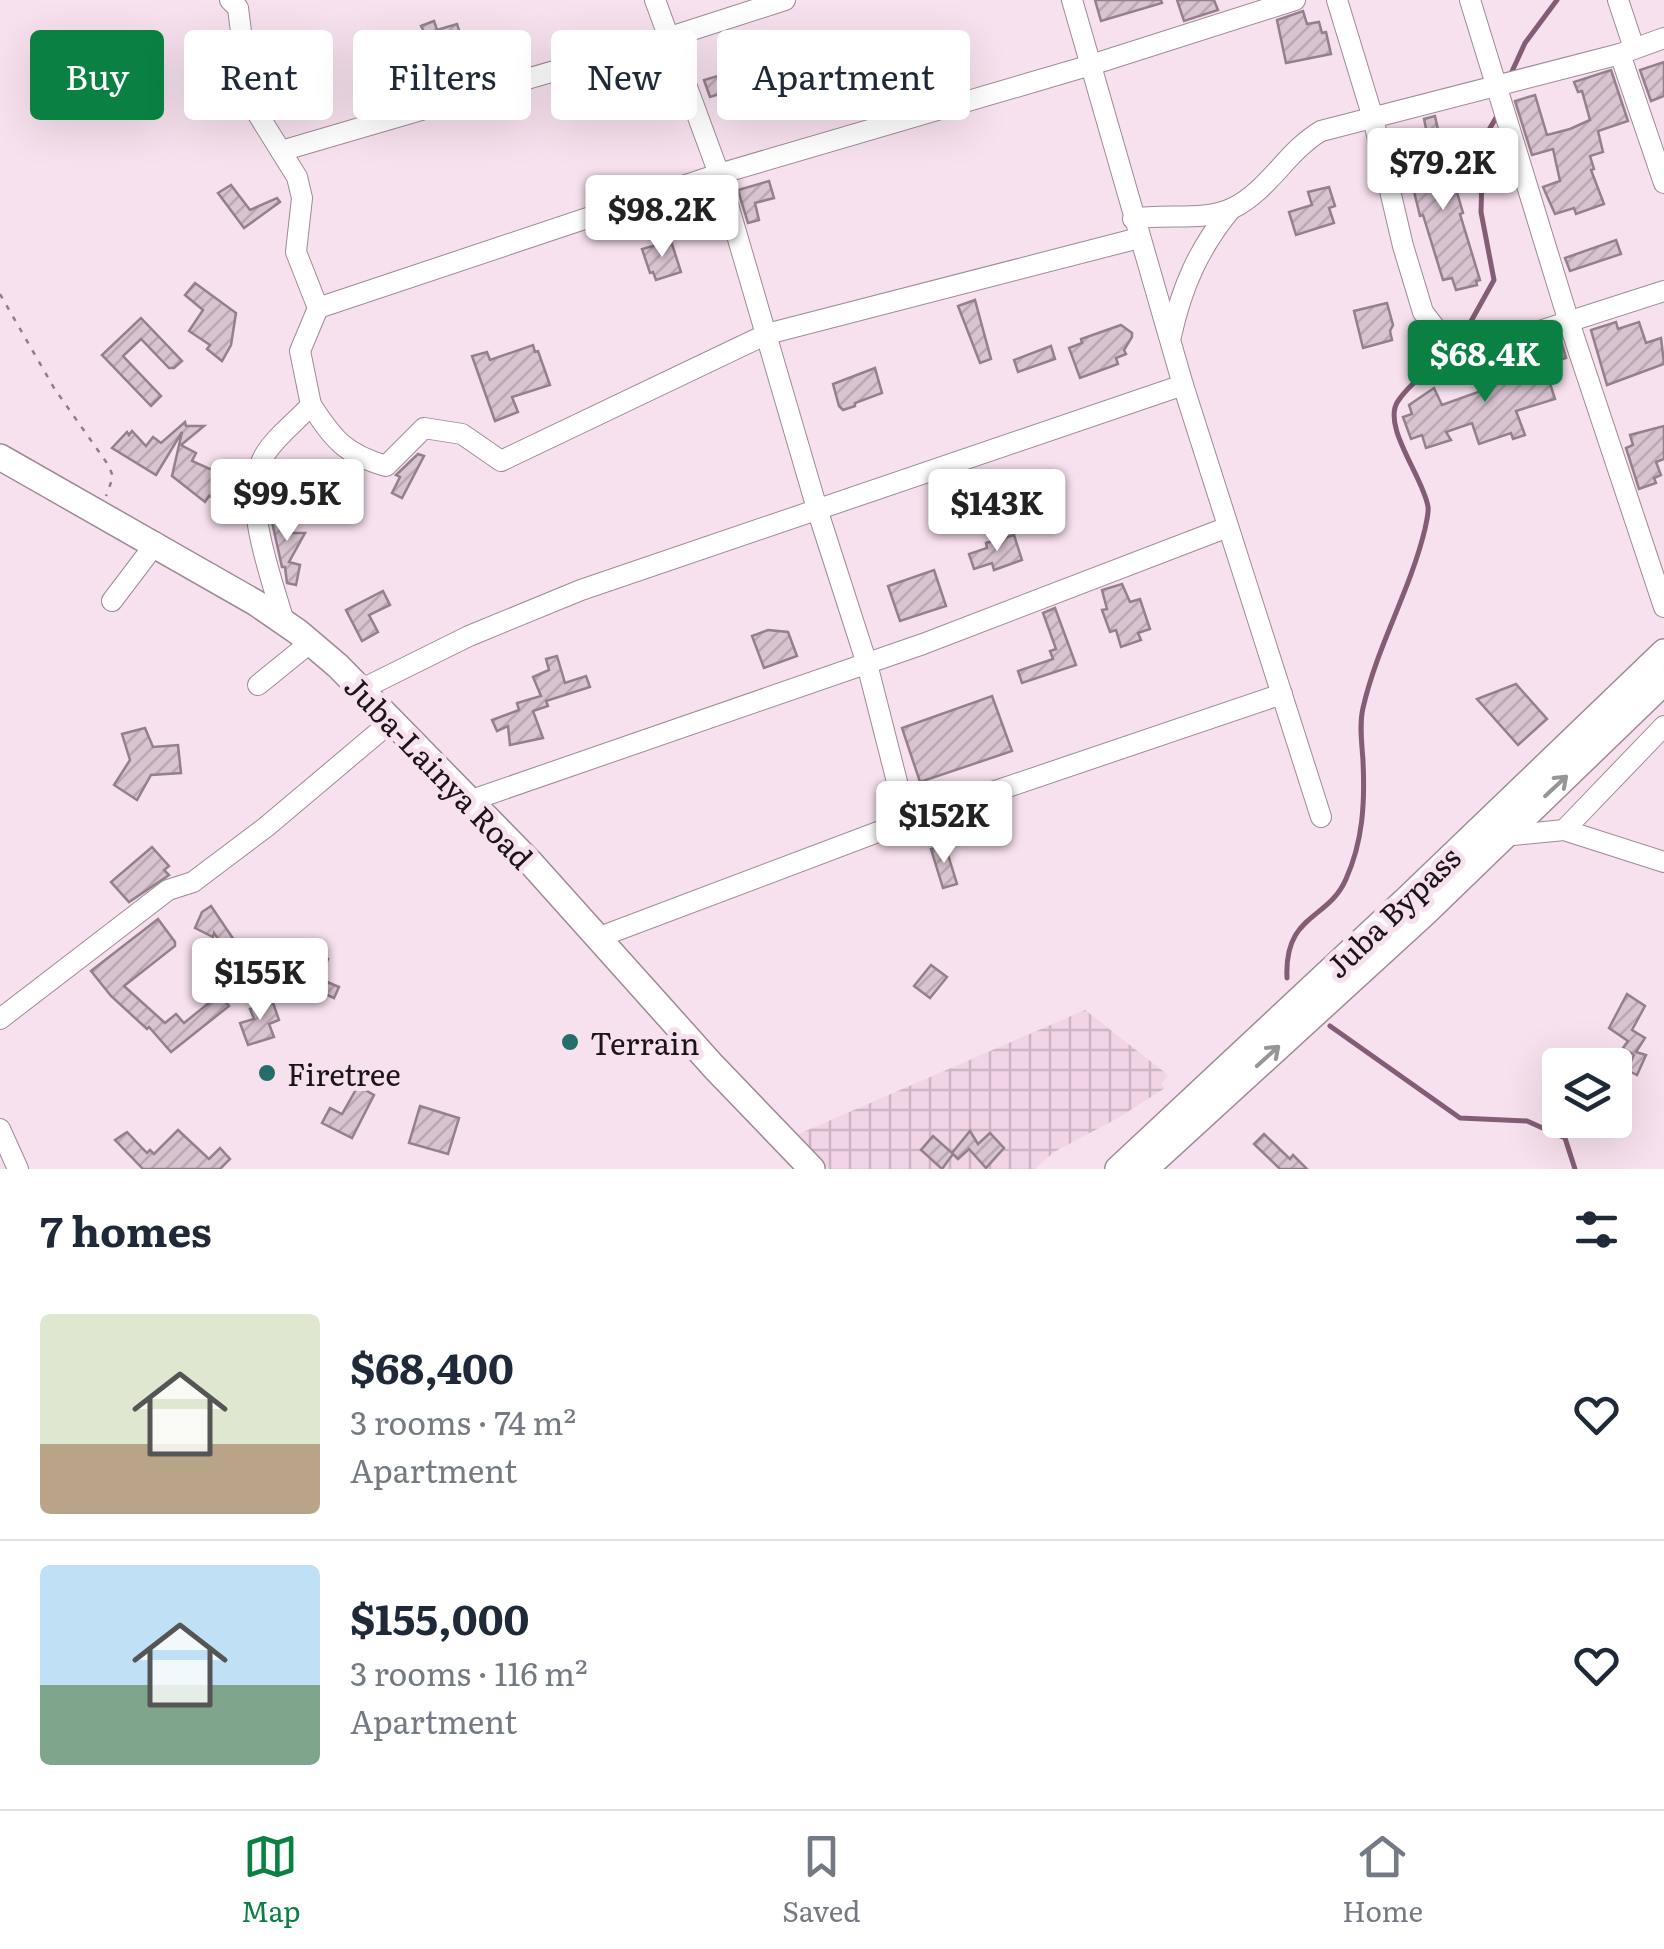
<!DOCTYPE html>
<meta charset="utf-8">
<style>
:root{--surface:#fff;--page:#f2f2f3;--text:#1f2937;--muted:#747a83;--line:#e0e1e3;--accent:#0b8043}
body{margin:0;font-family:Literata,serif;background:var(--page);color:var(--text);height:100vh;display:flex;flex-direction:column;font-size:38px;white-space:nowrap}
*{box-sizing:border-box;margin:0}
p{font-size:32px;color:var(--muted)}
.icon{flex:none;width:55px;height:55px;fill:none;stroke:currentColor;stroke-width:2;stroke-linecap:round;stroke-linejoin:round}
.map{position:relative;height:1169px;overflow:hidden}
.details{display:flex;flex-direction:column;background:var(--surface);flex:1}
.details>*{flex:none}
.hud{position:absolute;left:30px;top:30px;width:1000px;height:90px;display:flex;gap:20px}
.fabs{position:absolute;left:1542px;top:1048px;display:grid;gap:20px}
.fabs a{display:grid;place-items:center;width:90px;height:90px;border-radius:10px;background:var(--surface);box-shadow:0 10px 40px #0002;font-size:50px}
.price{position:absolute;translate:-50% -85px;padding:0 22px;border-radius:10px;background:#fff;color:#222;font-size:32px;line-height:65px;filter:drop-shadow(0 2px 5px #0008)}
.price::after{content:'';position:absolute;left:50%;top:60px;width:30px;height:22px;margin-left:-15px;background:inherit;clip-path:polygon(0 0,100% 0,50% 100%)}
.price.selected{background:var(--accent);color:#fff}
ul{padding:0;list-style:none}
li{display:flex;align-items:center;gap:30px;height:250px;padding:0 40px}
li+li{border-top:2px solid var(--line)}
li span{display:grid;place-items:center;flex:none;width:280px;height:200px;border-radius:10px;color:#555}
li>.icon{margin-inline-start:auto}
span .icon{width:120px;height:120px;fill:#fffc;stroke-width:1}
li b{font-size:42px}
h2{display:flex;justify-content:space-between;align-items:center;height:120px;padding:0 40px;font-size:42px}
.chip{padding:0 35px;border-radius:10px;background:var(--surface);box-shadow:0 10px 40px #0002;font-size:35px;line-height:90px}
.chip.selected{background:var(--accent);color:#fff}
.tab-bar{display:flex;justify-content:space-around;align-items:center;height:140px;border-top:2px solid var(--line);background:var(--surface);font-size:28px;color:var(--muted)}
.tab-bar a{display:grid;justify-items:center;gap:5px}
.tab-bar .selected{color:var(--accent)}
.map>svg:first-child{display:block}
.industrial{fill:url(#industrial-grid)}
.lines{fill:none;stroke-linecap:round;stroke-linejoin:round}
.stream{stroke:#835d75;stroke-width:5}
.building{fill:url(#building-hatch);stroke:#93808c;stroke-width:2.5}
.minor-casing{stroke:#9e8a96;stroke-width:22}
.major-casing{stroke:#9e8a96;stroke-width:28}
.path{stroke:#8d7e87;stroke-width:2.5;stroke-dasharray:5 8;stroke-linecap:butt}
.minor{stroke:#fff;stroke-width:20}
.major{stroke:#fff;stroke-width:25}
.oneway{stroke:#989597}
.poi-dot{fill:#236e6b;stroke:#f7e1ee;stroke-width:4}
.labels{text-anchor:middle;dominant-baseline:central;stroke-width:10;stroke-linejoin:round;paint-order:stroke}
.street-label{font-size:30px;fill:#1b1418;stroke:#f7e1ee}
.poi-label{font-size:30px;fill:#1b1418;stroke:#f7e1ee;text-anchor:start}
</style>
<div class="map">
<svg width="1664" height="1169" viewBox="0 0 1664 1169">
<defs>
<pattern id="industrial-grid" width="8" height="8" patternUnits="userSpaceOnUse" patternTransform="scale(2.5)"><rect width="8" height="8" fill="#f1d4e6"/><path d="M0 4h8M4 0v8" fill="none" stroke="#ceb5c5"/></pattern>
<pattern id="building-hatch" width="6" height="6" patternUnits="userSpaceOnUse" patternTransform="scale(2.5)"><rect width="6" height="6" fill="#d8c3d0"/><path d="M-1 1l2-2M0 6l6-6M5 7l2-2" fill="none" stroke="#b9a7b2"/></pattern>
</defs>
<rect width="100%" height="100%" fill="#f7e1ee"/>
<path class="industrial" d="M1085 1010 1168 1075 1161 1085 1165 1088 1118 1118 1054 1152 1035 1169H828L794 1136Z"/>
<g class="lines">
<g class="stream">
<path d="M1509 78 1525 43 1557 0"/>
<path d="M1460 341 1494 280 1481 212 1483 140 1497 116"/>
<path d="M1287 978C1284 913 1328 921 1346 879 1363 841 1365 803 1363 761 1362 744 1359 725 1363 708 1377 646 1410 591 1425 529 1426 523 1429 513 1428 507 1424 478 1381 426 1398 401 1412 381 1435 365 1454 350"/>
<path d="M1330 1026 1460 1118 1527 1121 1565 1138 1575 1169"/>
</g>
</g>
<g class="building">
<path d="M1095 0H1161L1162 3 1101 21Z"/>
<path d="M1177 0H1214L1218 10 1184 21Z"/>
<path d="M1303 11 1307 24 1319 22 1322 33 1326 32 1331 54 1286 63 1277 20Z"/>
<path d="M434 21 437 30 457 24 462 40 451 44 456 55 438 62 434 54 416 62 408 41 425 34 421 26Z"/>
<path d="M380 37 403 100 390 104 367 41Z"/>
<path d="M786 56 792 72 710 97 704 80Z"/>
<path d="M1664 62V96L1651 101 1640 70Z"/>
<path d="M1611 70 1628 121 1598 131 1603 152 1590 156 1594 169 1591 170 1604 204 1576 214 1574 208 1555 214 1543 187 1560 181 1553 149 1532 155 1515 101 1535 95 1547 135 1570 129 1590 120 1582 91 1578 92 1574 82Z"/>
<path d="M1435 116 1446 166 1449 165 1463 213 1460 214 1480 280 1476 281 1477 285 1456 290 1452 278 1443 280 1423 215 1420 216 1407 163 1432 157 1424 119Z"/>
<path d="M769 181 774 198 755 203 759 220 748 223 738 190Z"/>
<path d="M231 185 250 210 277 198 280 202 244 228 218 193Z"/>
<path d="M1329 187 1335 206 1329 208 1334 223 1296 235 1289 212 1312 205 1308 192Z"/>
<path d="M1616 240 1621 254 1570 271 1565 258Z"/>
<path d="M671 241 681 272 656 280 653 272 650 273 642 249Z"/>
<path d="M195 283 236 313 231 345 222 361 207 349 210 345 189 331 203 310 185 295Z"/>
<path d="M975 300 991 359 980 363 958 306Z"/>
<path d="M1387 303 1393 325 1390 331 1392 340 1363 348 1354 311Z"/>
<path d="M141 318 182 361 174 368H169L141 339 123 356 161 396 151 406 102 355Z"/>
<path d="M1616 322 1618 329 1639 322 1646 343 1661 338 1664 364 1607 385 1591 330Z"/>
<path d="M1121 325 1132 333V337L1124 350 1126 354 1116 358 1118 364 1080 378 1069 348 1082 343 1081 339Z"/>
<path d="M1562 344 1566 358 1544 365 1555 399 1516 411 1525 435 1513 439 1511 433 1479 444 1472 423 1446 432 1451 440 1426 448 1422 435 1411 439 1403 417 1412 414 1409 405 1434 388 1442 405 1495 386 1489 371 1505 365 1512 383 1534 376 1526 355Z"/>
<path d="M533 345 535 352 538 351 550 385 512 397 518 412 495 421 472 356 487 352 490 360Z"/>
<path d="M1051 346 1055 359 1018 372 1014 360Z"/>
<path d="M875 368 882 393 855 403V406L843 410 839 406 833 384Z"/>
<path d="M185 422 186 426H204L181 445 196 453 192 461 243 484 233 507 209 496 205 502 172 476 182 432 156 475 112 448 127 432 129 435 132 431 146 446 153 437 161 443Z"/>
<path d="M1664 426V459L1656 462 1661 475 1654 478 1656 483 1639 489 1626 448 1633 445 1630 435Z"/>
<path d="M418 454 424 456 402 498 392 493 400 477 396 475Z"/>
<path d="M284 511 295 514 289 533H305L289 562 300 565 296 585 287 583 285 567H282L272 522 273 517 276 519Z"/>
<path d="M1014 535 1022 560 994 570 992 563 974 569 969 554 987 548 986 543Z"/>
<path d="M934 570 946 606 900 621 888 586Z"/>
<path d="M1122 584 1130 602 1140 599 1150 629 1138 633 1141 640 1121 647 1116 630 1110 632 1102 610 1107 609 1102 590Z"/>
<path d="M383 591 390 605 369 615 378 632 362 641 346 610Z"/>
<path d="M1055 608 1076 665 1022 683 1018 671 1053 659 1050 651 1056 649 1043 613Z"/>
<path d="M768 630 788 632 797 656 764 668 752 636Z"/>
<path d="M557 656 565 683 586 676 590 687 546 701 548 706 533 711 543 738 510 745 508 726 497 731 492 720 519 710 517 703 541 696 533 677 549 670 546 659Z"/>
<path d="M1516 684 1547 719 1518 745 1477 699Z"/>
<path d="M992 696 1012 751 920 782 902 728Z"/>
<path d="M145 728 153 747 178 745 181 773 151 775 137 800 114 785 130 760 122 734Z"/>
<path d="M945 845 957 884 943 888 931 849Z"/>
<path d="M152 847 169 866 164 870 169 875 129 902 111 882Z"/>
<path d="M211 906 234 940 224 947 214 933 213 937 195 928 202 912Z"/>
<path d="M158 919 175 942V946L124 986 165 1023 176 1014 184 1023 220 994 229 1006 171 1052 149 1027 147 1029 111 996 91 971Z"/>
<path d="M318 955 328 959 320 979 339 987 334 998 305 985Z"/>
<path d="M931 965 947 977 930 998 914 986Z"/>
<path d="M1627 994 1645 1006 1632 1030 1645 1038 1636 1052 1646 1055 1637 1075 1627 1070 1634 1055 1623 1048 1628 1041 1609 1028Z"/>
<path d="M272 1000 279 1020 269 1024 274 1037 248 1045 240 1023 254 1019 250 1009Z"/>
<path d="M358 1086 374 1095 352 1138 322 1123 330 1108 342 1114Z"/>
<path d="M420 1106 459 1118 448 1154 409 1143Z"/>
<path d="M178 1130 209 1159 220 1148 230 1159 220 1169H143L115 1140 127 1132 147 1153 150 1150 154 1154Z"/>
<path d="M970 1131 978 1144 990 1133 1004 1148 986 1168 969 1149 958 1159 953 1154 942 1169 921 1150 933 1136 952 1153Z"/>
<path d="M1264 1134 1290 1159 1293 1155 1307 1169H1280L1254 1144Z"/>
</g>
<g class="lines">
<g class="minor-casing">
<g id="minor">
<path d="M230 0 238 8 248 87 259 116 297 177 302 198 296 252 318 308 300 351 311 405C296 422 275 437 264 456 240 498 272 579 284 622"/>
<path d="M1072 0 1183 385 1321 817"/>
<path d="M1337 0 1373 118 1403 246 1423 312 1443 338 1457 348 1474 352 1664 291"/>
<path d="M1470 0 1568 319 1664 607"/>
<path d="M1618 0 1634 48"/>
<path d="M1620 54 1664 183"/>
<path d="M281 151 667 38 785 0"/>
<path d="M1133 219C1165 213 1204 222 1233 208 1269 190 1287 151 1321 131L1620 54 1664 38"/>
<path d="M318 308 719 174 1091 65 1295 0"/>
<path d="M1171 336C1182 286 1199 248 1231 209"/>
<path d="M311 405C334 440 345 454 386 466L424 428 462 434 501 461 767 334 1139 238"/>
<path d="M112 601 156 543"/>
<path d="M258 685 311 642"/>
<path d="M362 689 469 636 581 590 1183 385"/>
<path d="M469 801 923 644 1228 527"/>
<path d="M907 821 1282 694"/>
<path d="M1564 830 1664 726"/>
<path d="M1503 836 1564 830 1664 862"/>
<path d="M597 938 907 821 867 664 818 512 719 174 655 0"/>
<path d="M0 1019 168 890 193 882 266 827 393 720"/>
<path d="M0 1129 18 1169"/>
</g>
</g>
<g class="major-casing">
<g id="major">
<path d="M0 457 256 603 298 632 338 666 531 863 713 1066 812 1169"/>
<path d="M1118 1169 1408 898 1664 652"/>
<path d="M1145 1169 1425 913 1664 682"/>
</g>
</g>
<path class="path" d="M0 294 54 388 109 466 113 477 106 496"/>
<use href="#minor" class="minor"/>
<use href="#major" class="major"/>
</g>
<defs><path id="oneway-shaft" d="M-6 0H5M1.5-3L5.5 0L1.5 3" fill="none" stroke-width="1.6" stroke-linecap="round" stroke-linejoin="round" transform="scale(2.5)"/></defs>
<g class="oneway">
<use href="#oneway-shaft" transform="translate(1556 786) rotate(-43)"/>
<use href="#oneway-shaft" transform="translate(1268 1056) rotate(-42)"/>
</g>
<g class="poi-dot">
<circle cx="570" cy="1042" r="10"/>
<circle cx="267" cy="1073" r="10"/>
</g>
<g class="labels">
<g class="street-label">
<text transform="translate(440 771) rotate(46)">Juba-Lainya Road</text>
<text transform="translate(1392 911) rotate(-44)">Juba Bypass</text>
</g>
<g class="poi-label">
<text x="590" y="1042">Terrain</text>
<text x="287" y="1073">Firetree</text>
</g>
</g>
</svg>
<div class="fabs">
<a><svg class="icon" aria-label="layers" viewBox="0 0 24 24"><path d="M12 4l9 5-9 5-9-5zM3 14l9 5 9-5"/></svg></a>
</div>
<b class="price" style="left:1443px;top:213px">$79.2K</b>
<b class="price" style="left:662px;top:260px">$98.2K</b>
<b class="price selected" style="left:1485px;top:405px">$68.4K</b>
<b class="price" style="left:287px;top:544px">$99.5K</b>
<b class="price" style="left:997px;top:554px">$143K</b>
<b class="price" style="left:944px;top:866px">$152K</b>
<b class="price" style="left:260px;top:1023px">$155K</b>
<div class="hud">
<a class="chip selected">Buy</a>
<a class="chip">Rent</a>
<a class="chip">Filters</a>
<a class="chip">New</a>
<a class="chip">Apartment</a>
</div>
</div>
<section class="details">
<h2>7 homes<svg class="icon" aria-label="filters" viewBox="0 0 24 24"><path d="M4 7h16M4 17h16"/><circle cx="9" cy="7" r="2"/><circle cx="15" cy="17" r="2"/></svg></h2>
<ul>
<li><span style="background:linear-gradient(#dfe7d0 65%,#b9a48a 0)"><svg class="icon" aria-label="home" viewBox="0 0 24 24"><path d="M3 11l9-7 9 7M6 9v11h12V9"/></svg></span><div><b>$68,400</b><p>3 rooms · 74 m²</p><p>Apartment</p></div><svg class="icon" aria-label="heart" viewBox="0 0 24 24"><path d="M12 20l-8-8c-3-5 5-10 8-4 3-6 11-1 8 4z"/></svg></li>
<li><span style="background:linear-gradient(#bfe0f5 60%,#7fa58c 0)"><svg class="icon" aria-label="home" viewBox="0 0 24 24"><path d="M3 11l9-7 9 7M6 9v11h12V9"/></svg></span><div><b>$155,000</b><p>3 rooms · 116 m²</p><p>Apartment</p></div><svg class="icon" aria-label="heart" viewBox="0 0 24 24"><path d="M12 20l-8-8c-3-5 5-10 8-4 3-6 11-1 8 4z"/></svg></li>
</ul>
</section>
<nav class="tab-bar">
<a class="selected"><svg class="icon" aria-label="map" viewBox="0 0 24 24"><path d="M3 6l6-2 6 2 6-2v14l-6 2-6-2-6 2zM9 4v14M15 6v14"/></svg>Map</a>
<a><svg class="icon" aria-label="saved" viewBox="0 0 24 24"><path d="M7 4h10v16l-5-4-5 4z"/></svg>Saved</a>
<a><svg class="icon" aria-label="home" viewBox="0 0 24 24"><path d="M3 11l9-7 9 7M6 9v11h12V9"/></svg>Home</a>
</nav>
